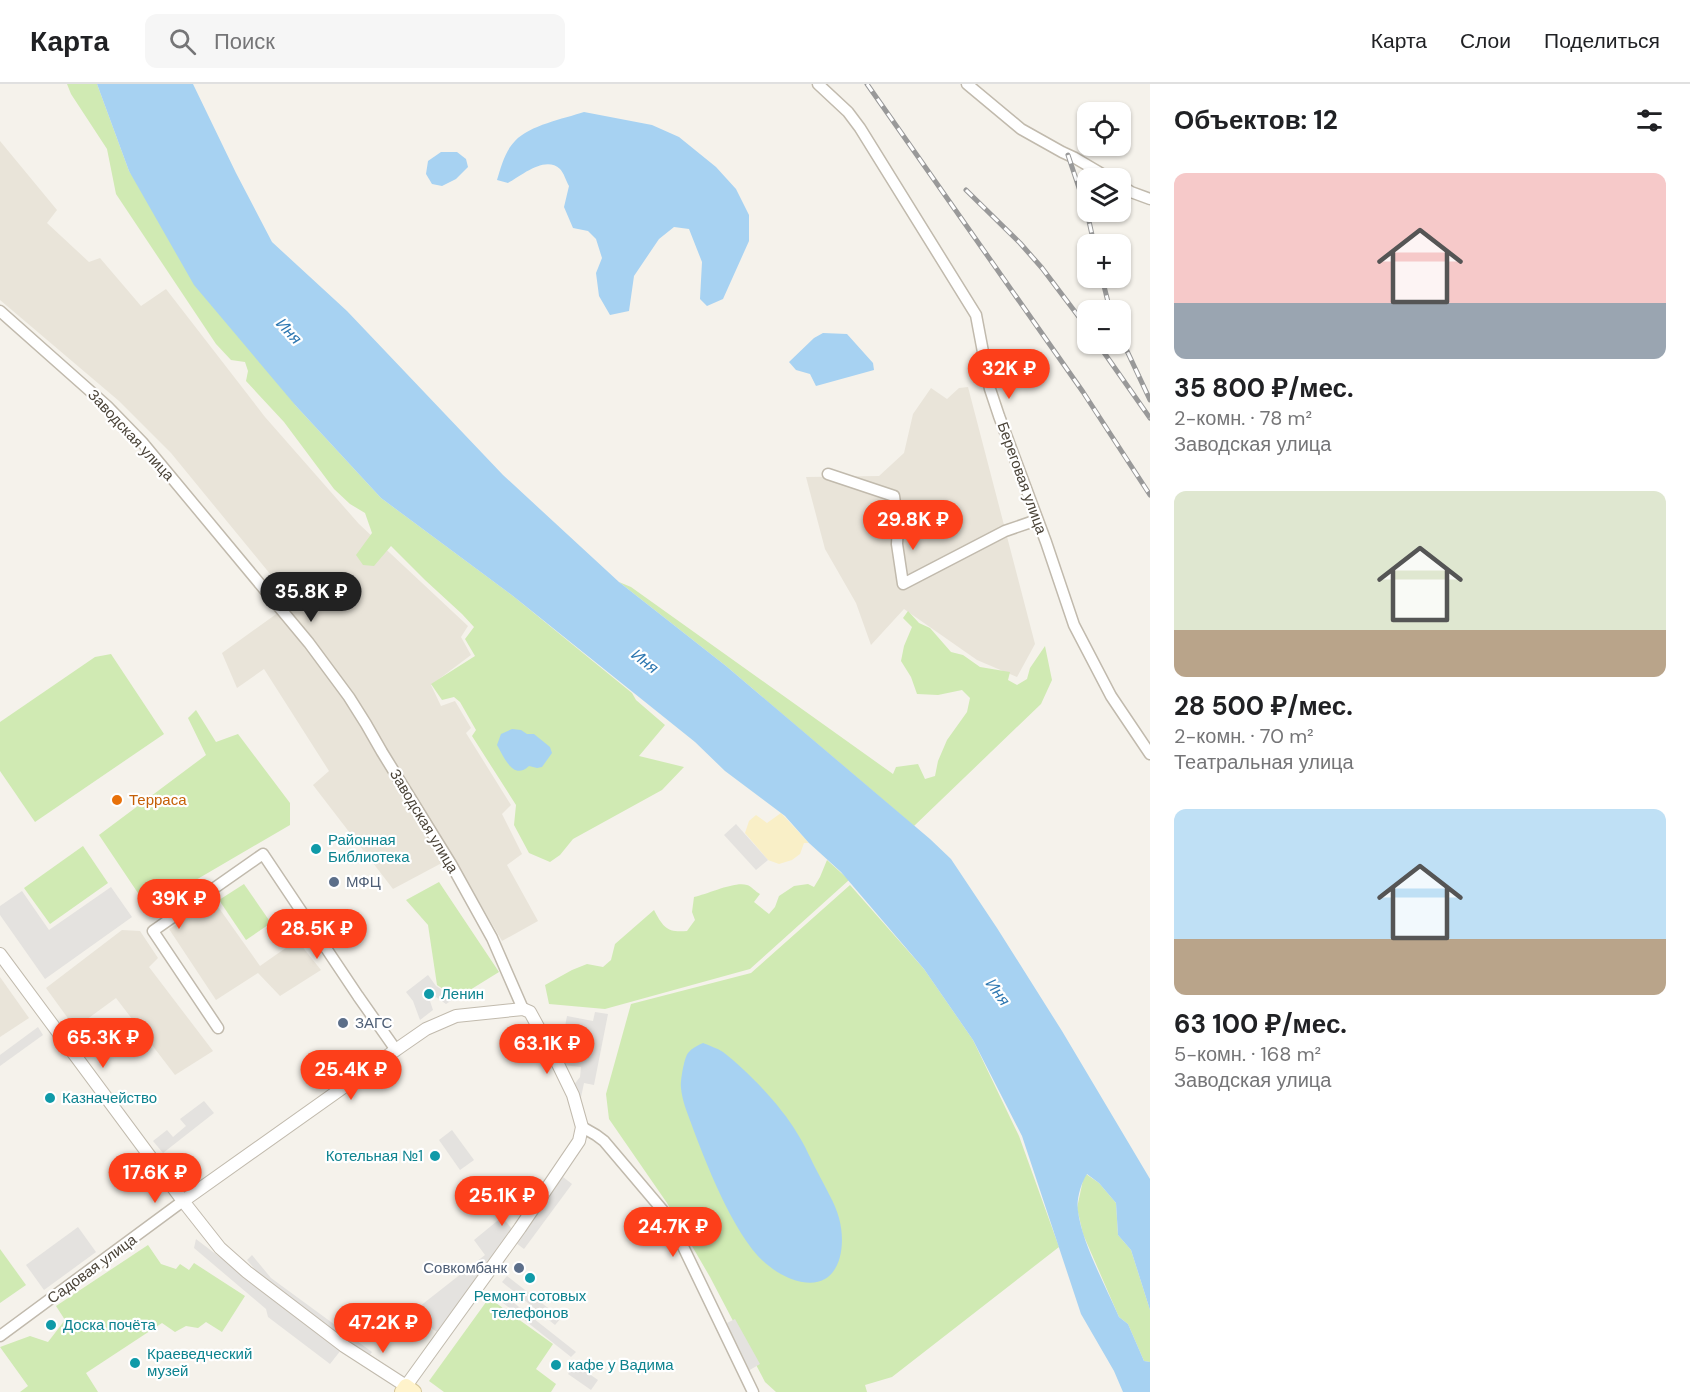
<!DOCTYPE html>
<html lang="ru">
<meta charset="utf-8">
<style>
:root{--surface:#fff;--page:#f6f6f6;--text:#202124;--muted:#757577;--line:#e0e0e0;--accent:#fd3f1a}
body{margin:0;font-family:"DM Sans",sans-serif;background:var(--page);color:var(--text);height:100vh;display:flex;flex-direction:column;font-size:22px;white-space:nowrap}
*{box-sizing:border-box;margin:0}
p{font-size:20px;color:var(--muted)}
.icon{flex:none;width:33px;height:33px;fill:none;stroke:currentColor;stroke-width:2;stroke-linecap:round;stroke-linejoin:round}
.map{position:relative;flex:1;overflow:hidden}
.sheet{display:flex;flex-direction:column;background:var(--surface);width:540px}
.sheet>*{flex:none}
.controls{position:absolute;left:1077px;top:18px;display:grid;gap:12px}
.controls a{display:grid;place-items:center;width:54px;height:54px;border-radius:12px;background:var(--surface);box-shadow:0 2px 4px #0004;font-size:30px}
.price{position:absolute;translate:-50% -51px;padding:0 14px;border-radius:21px;background:var(--accent);color:#fff;font-size:20px;line-height:39px;filter:drop-shadow(0 2px 3px #0008)}
.price::after{content:'';position:absolute;left:50%;top:36px;width:18px;height:14px;margin-left:-9px;background:inherit;clip-path:polygon(0 0,100% 0,50% 100%)}
.price.on{background:#222;color:#fff}
ul{padding:0;list-style:none}
li{display:grid;align-content:center;gap:12px;height:318px;padding:0 24px}
li span{display:grid;place-items:center;height:186px;border-radius:12px;color:#555}
li>.icon{margin-inline-start:auto}
span .icon{width:108px;height:108px;fill:#fffc;stroke-width:1}
li b{font-size:26px}
h2{display:flex;justify-content:space-between;align-items:center;height:72px;padding:0 24px;font-size:26px}
header{display:flex;align-items:center;gap:36px;box-sizing:border-box;height:84px;padding:0 30px;background:var(--surface);border-bottom:2px solid var(--line)}
header strong{font-size:28px}
nav{display:flex;gap:33px;margin-inline-start:auto;font-size:21px}
.search{width:420px;height:54px;background:var(--page);display:flex;align-items:center;gap:15px;box-sizing:border-box;padding:0 21px;border-radius:12px;color:var(--muted);font-size:22px}
main{display:flex;flex:1;min-height:0}
.map>svg:first-child{display:block}
.residential{fill:#e9e4d9}
.green{fill:#d0eab3}
.sand{fill:#f9efc7}
.parking{fill:#e4e2df}
.water{fill:#a7d2f2}
.lines{fill:none;stroke-linecap:round;stroke-linejoin:round}
.minor-casing{stroke:#c1baad;stroke-width:13}
.tertiary-casing{stroke:#c1baad;stroke-width:14}
.secondary-casing{stroke:#d6c79a;stroke-width:16}
.minor{stroke:#fff;stroke-width:10}
.tertiary{stroke:#fff;stroke-width:12}
.secondary{stroke:#fff3cb;stroke-width:14}
.rail-casing{stroke:#999;stroke-width:5}
.rail{stroke:#fff;stroke-width:3;stroke-dasharray:9;stroke-linecap:butt}
.food-dot{fill:#e8710a;stroke:#fff;stroke-width:2}
.culture-dot{fill:#0f9aa8;stroke:#fff;stroke-width:2}
.service-dot{fill:#5c6f8a;stroke:#fff;stroke-width:2}
.labels{text-anchor:middle;dominant-baseline:central;stroke-width:4.5;stroke-linejoin:round;paint-order:stroke}
.street-label{font-size:15px;fill:#4a4338;stroke:#fff}
.food-label{font-size:15px;fill:#c56008;stroke:#fff;text-anchor:start}
.culture-label{font-size:15px;fill:#0d838f;stroke:#fff;text-anchor:start}
.service-label{font-size:15px;fill:#4e5e75;stroke:#fff;text-anchor:start}
.water-label{font-size:16px;font-style:italic;fill:#2d77b1;stroke:#fff}
</style>
<header>
<strong>Карта</strong>
<div class="search"><svg class="icon" aria-label="search" viewBox="0 0 24 24"><circle cx="10" cy="10" r="6"/><path d="M15 15l6 6"/></svg>Поиск</div>
<nav><a>Карта</a><a>Слои</a><a>Поделиться</a></nav>
</header>
<main>
<div class="map">
<svg width="1150" height="1308" viewBox="0 0 1150 1308">
<rect width="100%" height="100%" fill="#f5f2eb"/>
<g class="residential">
<path d="M0 57 57 126 47 139 89 178 100 174 141 222 166 205 265 333 359 440 468 542 461 553 471 571 431 601 441 622 455 617 471 644 466 649 511 721 502 730 522 770 507 781 538 837 502 857 453 773 393 805 313 701 329 687 264 585 237 604 222 569 293 518 171 369 119 317 0 216Z"/>
<path d="M968 303 1035 560 1017 593 977 576 904 525 871 561 856 519 825 465 806 393 879 392 904 369 913 330 931 304 947 315 959 304Z"/>
<path d="M214 817 260 882 297 856 321 886 280 912 258 889 216 916 169 845Z"/>
<path d="M122 846 140 847 158 874 149 883 213 967 175 991 116 914 75 944 46 904Z"/>
<path d="M0 893 29 934 0 953Z"/>
</g>
<g class="green">
<path d="M67 0H97L129 87 296 322 381 414 513 512 632 609 636 616 665 641 639 672 684 683 662 706 573 755 560 771 550 778 529 769 514 741 516 721 472 652 476 646 460 618 454 613 442 616 431 600 475 572 465 555 474 543 462 530 425 496 391 462 374 482 363 481 356 471 372 449 365 429 350 420 334 405 284 338 246 297 248 287 245 278 231 276 216 260 116 110 107 65 71 10Z"/>
<path d="M619 498 631 503 893 690 896 683 918 680 925 695 935 692 938 677 947 656 967 628 970 614 962 606 938 611 917 610 911 593 901 577 904 562 912 543 903 534 908 527 919 539 930 544 951 568 963 571 980 583 1010 588 1008 596 1017 601 1027 595 1030 584 1045 562 1052 596 1041 620 914 742 726 582Z"/>
<path d="M111 570 164 650 35 738 0 687V638L95 573Z"/>
<path d="M196 626 216 658 238 650 290 719V741L148 824 99 751 206 671 188 634Z"/>
<path d="M83 762 108 799 50 840 24 804Z"/>
<path d="M827 776 849 796 750 885 605 925 549 920 545 901 572 886 587 880 603 883 611 876 615 860 654 826C663 843 667 849 687 847L695 836 692 828 694 813C708 810 735 797 747 801 751 802 756 808 760 810L754 818 769 830 775 823 779 812 794 802 808 800 814 803 820 793Z"/>
<path d="M439 798 499 888 457 914 437 901 428 841 406 816Z"/>
<path d="M244 800 271 839 246 856 219 816Z"/>
<path d="M850 801 924 885 973 956 1019 1052 1059 1163 892 1293 865 1301 867 1308H776L765 1298 710 1193 667 1119 609 1035 606 1010 631 920 751 889Z"/>
<path d="M1086 1090 1099 1099 1116 1119 1118 1151 1131 1166 1150 1226V1278L1144 1277 1128 1240 1119 1233 1083 1150 1077 1124 1083 1096Z"/>
<path d="M148 1161 161 1180 176 1185 180 1180 189 1186 194 1179 245 1212 222 1248 206 1238 198 1244 186 1242 175 1248 162 1239 86 1289 98 1308H20L28 1302 0 1263 30 1252 48 1258 65 1236 56 1222Z"/>
<path d="M0 1165 26 1201 0 1219Z"/>
<path d="M489 1214 553 1260 536 1285 556 1300 551 1308H444L429 1297Z"/>
</g>
<path class="sand" d="M781 729 809 759H804L800 770 792 776 779 780 768 776 745 749 749 737 756 731 767 739Z"/>
<g class="parking">
<path d="M736 740 768 776 756 786 724 751Z"/>
<path d="M111 803 132 833 45 895 0 831V822L22 807 49 846Z"/>
<path d="M428 891 436 902 455 914 446 920 436 913 430 917 433 926 420 936 413 917 406 908Z"/>
<path d="M595 928 608 930 594 1001 584 999 580 1018 573 1002 580 993 581 983 563 981 556 965 561 963 567 932 593 937Z"/>
<path d="M38 943 43 951 0 982V971Z"/>
<path d="M204 1017 214 1029 163 1069 153 1057 167 1046 173 1053 186 1042 180 1035Z"/>
<path d="M452 1046 474 1076 460 1086 439 1056Z"/>
<path d="M563 1093 572 1100 524 1165 516 1159Z"/>
<path d="M502 1133 512 1145 437 1248 424 1239 408 1236 398 1248 387 1240 397 1227 410 1230 485 1171 474 1156Z"/>
<path d="M78 1143 96 1168 44 1206 26 1181Z"/>
<path d="M196 1155 341 1266 330 1280 268 1233 266 1225 194 1164Z"/>
<path d="M252 1171 271 1194 372 1268 367 1274 267 1200 247 1176Z"/>
<path d="M507 1192 561 1234 555 1241 502 1198Z"/>
<path d="M500 1208 576 1268 571 1273 498 1215Z"/>
<path d="M735 1235 760 1280 748 1287 723 1241Z"/>
<path d="M575 1280 598 1296 591 1306 568 1290Z"/>
</g>
<g class="water">
<path d="M97 0H193L236 89 272 158 347 227 503 391 619 498 726 582 930 755 951 775 997 844 1062 947 1150 1095V1226L1131 1166 1118 1151 1116 1119 1099 1099 1087 1090C1081 1099 1076 1116 1078 1127 1082 1159 1106 1203 1119 1233L1128 1240 1144 1277 1150 1278V1308H1123L1114 1287 1081 1230 1022 1052 973 956 924 885 841 788 809 759 785 732 725 687 695 658 513 512 381 414 296 322 194 201 129 87Z"/>
<path d="M584 28 652 41 679 53 716 83 736 105 749 131V157L723 215 707 222 700 215 702 178 689 145 674 143 659 155 634 192 629 227 610 231 599 212 596 189 602 174 596 155 588 147 573 144 564 123 569 102C566 97 564 89 560 85 545 71 521 92 508 99L497 96C501 83 505 67 515 57 530 41 563 35 584 28Z"/>
<path d="M441 68H457L466 75 468 83 456 95 442 102 432 100 426 90 428 77Z"/>
<path d="M823 249 847 250 873 279 874 286 816 302 810 290 796 286 789 278 814 254Z"/>
<path d="M512 645 521 646 527 650H534L550 663 552 669 542 683 537 684 529 682C513 697 504 673 497 661L501 650Z"/>
<path d="M703 959C710 962 717 964 723 968 747 986 782 1023 797 1049 805 1061 811 1076 818 1089 825 1103 835 1119 839 1134 847 1163 840 1205 802 1198 791 1196 777 1189 769 1182 736 1158 705 1077 691 1039 687 1028 682 1016 681 1004 680 998 684 974 688 969 692 964 698 961 703 959Z"/>
</g>
<g class="lines">
<g class="minor-casing">
<g id="minor">
<path d="M818 0 848 28 860 44 976 231 990 305 999 332 1046 458 1074 541 1111 612 1150 670"/>
<path d="M967 0 1021 45 1062 68 1075 74 1109 94"/>
<path d="M1120 101 1131 108 1150 115"/>
<path d="M0 227 107 322 142 358 309 559 349 613 366 640 382 668 451 780 492 854 523 925"/>
<path d="M828 390 894 412 898 442 897 460 903 500 1005 447 1037 436"/>
<path d="M218 944 153 847 263 770 358 912 396 966"/>
<path d="M582 1043 596 1051 604 1057 665 1129 676 1148 753 1308"/>
<path d="M0 1252 183 1117"/>
</g>
</g>
<g class="tertiary-casing">
<path id="tertiary" d="M0 870 183 1117 220 1164 247 1188 344 1262 406 1302 520 1144 579 1057 582 1043 573 1011 556 976 530 928 523 925 456 932 426 945 400 963 183 1117"/>
</g>
<g class="secondary-casing">
<path id="secondary" d="M402 1308 406 1302 414 1308"/>
</g>
<use href="#minor" class="minor"/>
<use href="#tertiary" class="tertiary"/>
<use href="#secondary" class="secondary"/>
<g class="rail-casing">
<g id="rail">
<path d="M867 0 1083 308 1150 411"/>
<path d="M1068 71 1087 128 1094 160"/>
<path d="M966 106 1020 159 1042 184 1088 245"/>
<path d="M1102 194 1110 226"/>
<path d="M1120 252 1150 316"/>
<path d="M1098 260 1150 334"/>
</g>
</g>
<use href="#rail" class="rail"/>
</g>
<circle class="food-dot" cx="117" cy="716" r="6"/>
<g class="culture-dot">
<circle cx="316" cy="765" r="6"/>
<circle cx="429" cy="910" r="6"/>
<circle cx="50" cy="1014" r="6"/>
<circle cx="435" cy="1072" r="6"/>
<circle cx="530" cy="1194" r="6"/>
<circle cx="51" cy="1241" r="6"/>
<circle cx="135" cy="1279" r="6"/>
<circle cx="556" cy="1281" r="6"/>
</g>
<g class="service-dot">
<circle cx="334" cy="798" r="6"/>
<circle cx="343" cy="939" r="6"/>
<circle cx="519" cy="1184" r="6"/>
</g>
<g class="labels">
<g class="street-label">
<text transform="translate(131 351) rotate(47)">Заводская улица</text>
<text transform="translate(1022 394) rotate(70)">Береговая улица</text>
<text transform="translate(424 737) rotate(59)">Заводская улица</text>
<text transform="translate(92 1185) rotate(-36)">Садовая улица</text>
</g>
<g class="food-label">
<text x="129" y="716">Терраса</text>
</g>
<g class="culture-label">
<text x="328" y="756">Районная<tspan x="328" dy="17">Библиотека</tspan></text>
<text x="441" y="910">Ленин</text>
<text x="62" y="1014">Казначейство</text>
<text x="423" y="1072" text-anchor="end">Котельная №1</text>
<text x="530" y="1212" text-anchor="middle">Ремонт сотовых<tspan x="530" dy="17">телефонов</tspan></text>
<text x="63" y="1241">Доска почёта</text>
<text x="147" y="1270">Краеведческий<tspan x="147" dy="17">музей</tspan></text>
<text x="568" y="1281">кафе у Вадима</text>
</g>
<g class="service-label">
<text x="346" y="798">МФЦ</text>
<text x="355" y="939">ЗАГС</text>
<text x="507" y="1184" text-anchor="end">Совкомбанк</text>
</g>
<g class="water-label">
<text transform="translate(289 247) rotate(47)">Иня</text>
<text transform="translate(645 577) rotate(38)">Иня</text>
<text transform="translate(998 908) rotate(54)">Иня</text>
</g>
</g>
</svg>
<div class="controls">
<a><svg class="icon" aria-label="locate" viewBox="0 0 24 24"><circle cx="12" cy="12" r="6"/><path d="M12 2v4M12 18v4M2 12h4M18 12h4"/></svg></a>
<a><svg class="icon" aria-label="layers" viewBox="0 0 24 24"><path d="M12 4l9 5-9 5-9-5zM3 14l9 5 9-5"/></svg></a>
<a>+</a>
<a>−</a>
</div>
<b class="price" style="left:1009px;top:316px">32K ₽</b>
<b class="price" style="left:913px;top:467px">29.8K ₽</b>
<b class="price on" style="left:311px;top:539px">35.8K ₽</b>
<b class="price" style="left:179px;top:846px">39K ₽</b>
<b class="price" style="left:317px;top:876px">28.5K ₽</b>
<b class="price" style="left:103px;top:985px">65.3K ₽</b>
<b class="price" style="left:547px;top:991px">63.1K ₽</b>
<b class="price" style="left:351px;top:1017px">25.4K ₽</b>
<b class="price" style="left:155px;top:1120px">17.6K ₽</b>
<b class="price" style="left:502px;top:1143px">25.1K ₽</b>
<b class="price" style="left:673px;top:1174px">24.7K ₽</b>
<b class="price" style="left:383px;top:1270px">47.2K ₽</b>
</div>
<section class="sheet">
<h2>Объектов: 12<svg class="icon" aria-label="filters" viewBox="0 0 24 24"><path d="M4 7h16M4 17h16"/><circle cx="9" cy="7" r="2"/><circle cx="15" cy="17" r="2"/></svg></h2>
<ul>
<li><span style="background:linear-gradient(#f6c9c9 70%,#9aa5b1 0)"><svg class="icon" aria-label="home" viewBox="0 0 24 24"><path d="M3 11l9-7 9 7M6 9v11h12V9"/></svg></span><div><b>35 800 ₽/мес.</b><p>2-комн. · 78 m²</p><p>Заводская улица</p></div></li>
<li><span style="background:linear-gradient(#dfe7d0 75%,#b9a48a 0)"><svg class="icon" aria-label="home" viewBox="0 0 24 24"><path d="M3 11l9-7 9 7M6 9v11h12V9"/></svg></span><div><b>28 500 ₽/мес.</b><p>2-комн. · 70 m²</p><p>Театральная улица</p></div></li>
<li><span style="background:linear-gradient(#bfe0f5 70%,#b9a48a 0)"><svg class="icon" aria-label="home" viewBox="0 0 24 24"><path d="M3 11l9-7 9 7M6 9v11h12V9"/></svg></span><div><b>63 100 ₽/мес.</b><p>5-комн. · 168 m²</p><p>Заводская улица</p></div></li>
</ul>
</section>
</main>
